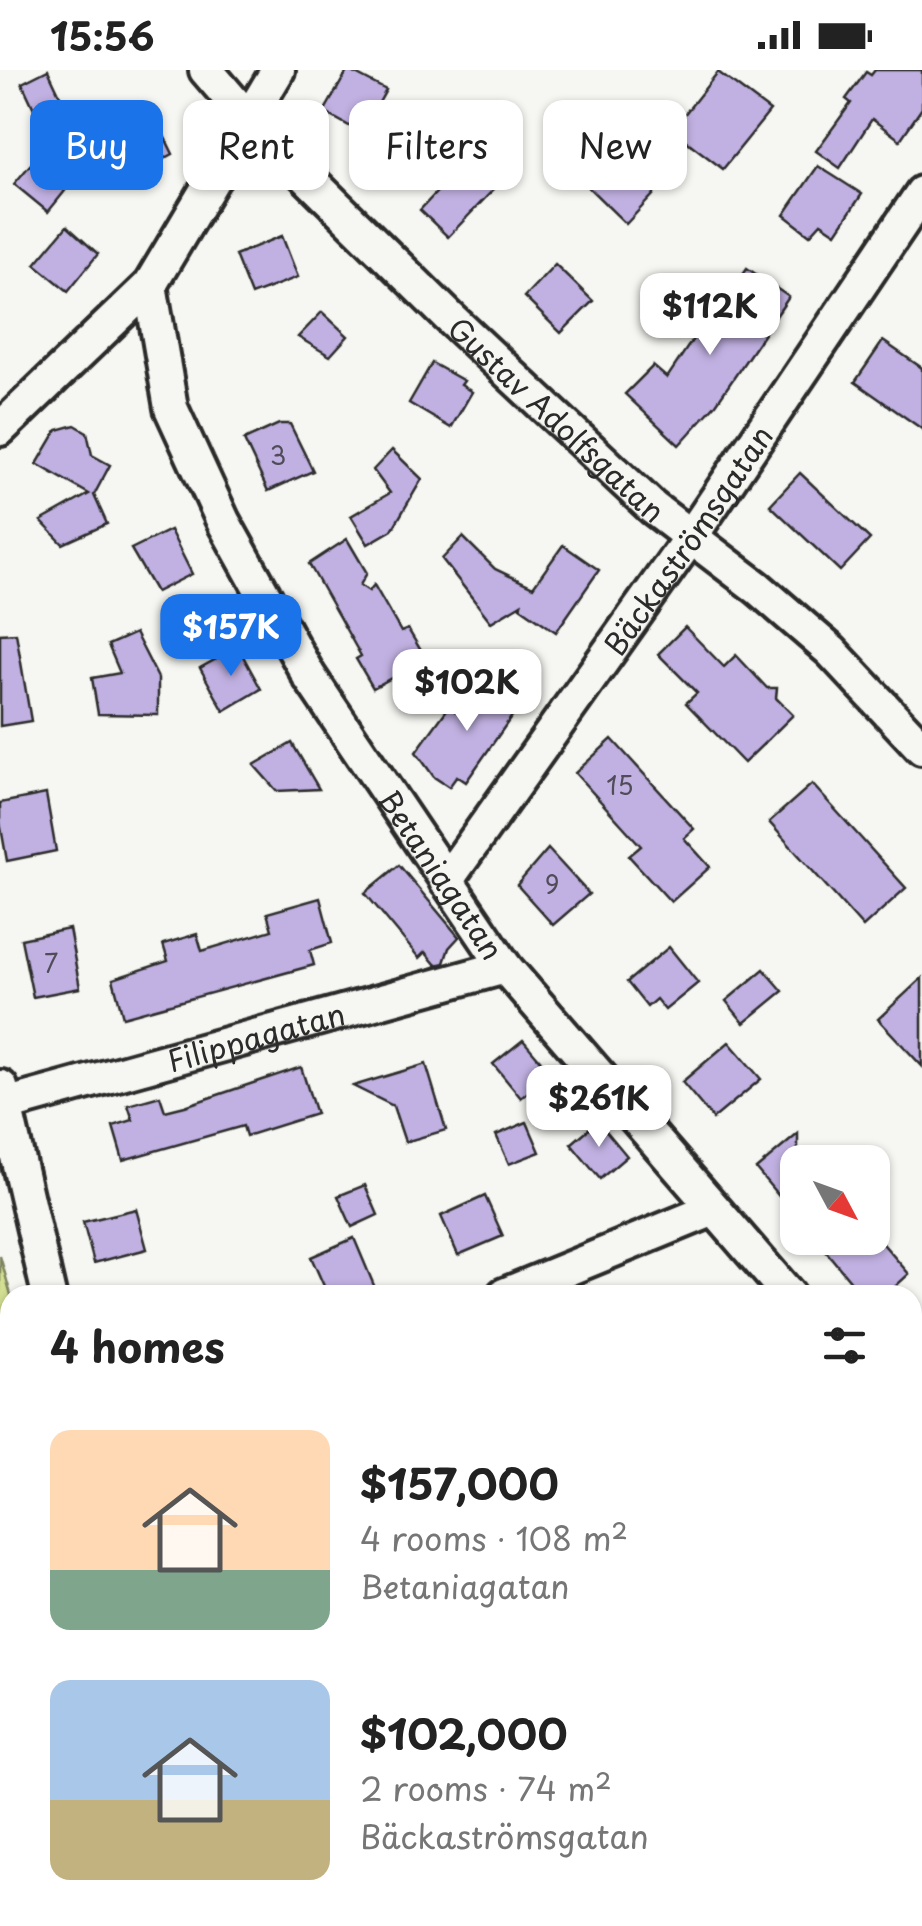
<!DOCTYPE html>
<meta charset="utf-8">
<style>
:root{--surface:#fff;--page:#f2f2f2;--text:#222;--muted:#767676;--accent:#1a73e8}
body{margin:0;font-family:"Playpen Sans",sans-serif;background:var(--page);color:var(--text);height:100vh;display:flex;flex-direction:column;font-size:38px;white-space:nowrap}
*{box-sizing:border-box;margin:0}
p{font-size:32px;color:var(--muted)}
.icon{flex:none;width:55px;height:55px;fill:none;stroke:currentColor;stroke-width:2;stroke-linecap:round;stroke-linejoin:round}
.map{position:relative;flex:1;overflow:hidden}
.side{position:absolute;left:0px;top:1215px;width:922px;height:642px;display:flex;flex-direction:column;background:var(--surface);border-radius:30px 30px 0 0;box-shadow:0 2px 8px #0004}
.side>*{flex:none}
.hud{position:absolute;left:30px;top:30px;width:862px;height:90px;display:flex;gap:20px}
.needle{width:65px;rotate:131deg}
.tools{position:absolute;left:780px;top:1075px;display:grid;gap:20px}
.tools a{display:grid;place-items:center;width:110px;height:110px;border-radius:20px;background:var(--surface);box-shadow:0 2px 8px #0004;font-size:50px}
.price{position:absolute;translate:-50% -85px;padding:0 22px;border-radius:20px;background:#fff;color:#222;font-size:32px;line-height:65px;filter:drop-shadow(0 2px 5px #0008)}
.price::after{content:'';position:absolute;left:50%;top:60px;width:30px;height:22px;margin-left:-15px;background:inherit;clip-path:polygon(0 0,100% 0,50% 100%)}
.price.on{background:var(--accent);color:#fff}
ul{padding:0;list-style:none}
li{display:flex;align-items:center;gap:30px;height:250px;padding:0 50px}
li span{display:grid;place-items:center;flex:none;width:280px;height:200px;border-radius:20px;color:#555}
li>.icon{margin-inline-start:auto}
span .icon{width:120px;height:120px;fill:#fffc;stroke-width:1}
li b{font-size:42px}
h2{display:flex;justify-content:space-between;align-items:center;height:120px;padding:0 50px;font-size:42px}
.pill{padding:0 35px;border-radius:20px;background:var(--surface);box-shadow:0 2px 8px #0004;font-size:35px;line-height:90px}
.pill.on{background:var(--accent);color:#fff}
.status{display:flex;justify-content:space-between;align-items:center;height:70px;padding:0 50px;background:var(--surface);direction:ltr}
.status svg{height:28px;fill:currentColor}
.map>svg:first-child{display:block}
.green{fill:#d3df92;stroke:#7f855e;stroke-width:2.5}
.building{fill:#c1b1e2;stroke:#2b2b2b;stroke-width:2.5}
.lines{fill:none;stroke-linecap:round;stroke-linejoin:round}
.minor-casing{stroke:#2b2b2b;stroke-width:40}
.path{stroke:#2b2b2b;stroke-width:6;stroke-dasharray:8 8;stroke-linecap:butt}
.minor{stroke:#f6f6f2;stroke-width:32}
.labels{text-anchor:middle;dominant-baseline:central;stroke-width:9;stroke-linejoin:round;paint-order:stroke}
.number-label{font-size:25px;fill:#504c59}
.street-label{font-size:30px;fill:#2b2b2b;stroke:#f6f6f2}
</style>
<div class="status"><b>15:56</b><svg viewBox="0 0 49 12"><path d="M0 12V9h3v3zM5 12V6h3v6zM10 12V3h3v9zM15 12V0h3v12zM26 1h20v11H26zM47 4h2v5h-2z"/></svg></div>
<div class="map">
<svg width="922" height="1856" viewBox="0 0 922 1856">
<rect width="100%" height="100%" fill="#f6f6f2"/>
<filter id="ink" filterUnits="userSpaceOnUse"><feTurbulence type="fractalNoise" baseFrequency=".01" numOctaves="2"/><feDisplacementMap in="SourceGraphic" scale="20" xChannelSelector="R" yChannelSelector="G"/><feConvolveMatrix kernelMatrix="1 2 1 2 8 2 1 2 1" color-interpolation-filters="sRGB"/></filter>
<g filter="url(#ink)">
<path class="green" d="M0 1186 11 1225 10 1848H169L175 1856H0Z"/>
<g class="building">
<path d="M48 0 62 30 36 43 22 13Z"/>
<path d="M348 0 386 20 362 63 324 42Z"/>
<path d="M875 0H922V38L900 70 872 49 840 98 816 81 851 33 846 29 866 2 871 5Z"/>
<path d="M718 2 770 41 723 99 672 60Z"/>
<path d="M152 41 173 84 139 102 122 67V56Z"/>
<path d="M47 75 70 94 55 112 65 121 48 142 14 114Z"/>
<path d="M620 81 654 113V124L626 154 587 116Z"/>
<path d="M465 92 493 120 448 167 420 140Z"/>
<path d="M818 96 862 124 836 163 821 153 810 165 784 145Z"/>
<path d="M67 156 98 184 68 221 35 194Z"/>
<path d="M282 166 298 207 251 225 235 185Z"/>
<path d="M555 194 593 231 561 263 524 227Z"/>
<path d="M747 198 789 227 716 334 679 375 625 324 653 296 667 308 727 218 731 221Z"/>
<path d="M322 242 348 266 330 286 298 267Z"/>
<path d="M883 271 922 298V359L855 312Z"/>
<path d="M432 293 464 311 461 315 472 322 451 358 409 333Z"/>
<path d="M279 354H290L313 401 268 421 244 370Z"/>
<path d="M75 355 87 362 92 385 110 395 94 425 107 454 63 474 41 451 89 424 37 394 57 360Z"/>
<path d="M392 380 422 409 392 460 368 474 351 446 390 423 373 400Z"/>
<path d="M800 403 870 469 840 501 770 435Z"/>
<path d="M170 460 192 504 156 522 131 479Z"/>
<path d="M463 467 495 499 533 517 563 475 599 500 556 562 520 537 521 534 491 552 442 489Z"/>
<path d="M347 469 367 503 360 515 369 521 374 515 401 562 408 559 426 589 373 618 356 589 361 586 309 494Z"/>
<path d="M685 557 724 597 736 585 767 618H777L776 628 793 645 744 693 686 633 697 623 658 584Z"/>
<path d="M16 563 31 651 0 656V564Z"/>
<path d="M135 563 158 608V645L98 644 92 608 120 603 108 575Z"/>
<path d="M238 577 261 619 224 641 200 598Z"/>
<path d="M472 617 524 629 466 712 457 706 449 717 434 707 416 682 451 634 455 641Z"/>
<path d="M612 669 694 759 684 768 710 797 671 832 629 786 641 776 575 703Z"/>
<path d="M292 673 319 719 277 721 254 695Z"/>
<path d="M812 714 906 818 863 857 769 752Z"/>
<path d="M46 724 56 781 7 791 0 752V733Z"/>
<path d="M548 779 589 824 553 855 517 815Z"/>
<path d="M399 795 459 867 449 878 444 893 436 895 425 882 419 888 365 823Z"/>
<path d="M320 828 332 873 310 880 314 895 123 947 113 909 168 891 163 874 197 864 202 881 272 860 267 843Z"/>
<path d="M69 859 80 918 33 927 21 869Z"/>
<path d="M669 877 698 913 665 940 656 929 647 937 627 912Z"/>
<path d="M764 899 783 921 744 953 726 931Z"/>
<path d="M922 908V996L878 949Z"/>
<path d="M523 970 551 1003 521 1028 493 994Z"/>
<path d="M729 972 761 1009 713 1049 682 1012Z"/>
<path d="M426 994 446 1060 405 1072 393 1036 353 1016Z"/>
<path d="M301 997 316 1044 246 1066 243 1056 123 1090 113 1056 133 1050 128 1035 160 1026 165 1041 185 1036Z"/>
<path d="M598 1051 627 1086 600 1109 571 1074Z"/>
<path d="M527 1052 540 1082 509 1094 496 1065Z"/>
<path d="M798 1064V1149L756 1099Z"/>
<path d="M365 1115 378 1145 352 1157 338 1126Z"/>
<path d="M485 1126 503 1166 458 1185 441 1146Z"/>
<path d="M136 1139 147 1179 94 1193 83 1152Z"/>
<path d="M354 1168 378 1225H328L311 1187Z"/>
<path d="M815 1168H878L909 1204 886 1225H862Z"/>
</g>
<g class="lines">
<g class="minor-casing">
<g id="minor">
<path id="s1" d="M206 0 249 50 449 247 653 438 758 518 831 581 922 678"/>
<path id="s2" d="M150 215 171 338 223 451 309 606 505 897 789 1225"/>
<path d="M0 359 150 215 278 0"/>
<path id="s3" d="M446 811 690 468 922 123"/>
<path d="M1 1017 49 1225"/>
<path id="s4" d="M5 1035 505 897"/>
<path d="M504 1225 714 1139"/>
<path d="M912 1350 922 1357"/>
<path d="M917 1856 922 1840"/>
</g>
</g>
<g class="path">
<path d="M185 1848 190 1856"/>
<path d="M589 1848 594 1856"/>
</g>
<use href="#minor" class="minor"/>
</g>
</g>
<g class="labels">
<g class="number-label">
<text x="278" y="385">3</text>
<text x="620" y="715">15</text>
<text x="552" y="814">9</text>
<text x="51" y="893">7</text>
</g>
<g class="street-label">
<text stroke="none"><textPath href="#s1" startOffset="495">Gustav Adolfsgatan</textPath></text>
<text stroke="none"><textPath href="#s3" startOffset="418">Bäckaströmsgatan</textPath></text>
<text stroke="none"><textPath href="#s2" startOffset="665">Betaniagatan</textPath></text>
<text stroke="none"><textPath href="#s4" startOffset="260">Filippagatan</textPath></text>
</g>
</g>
</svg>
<div class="tools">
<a><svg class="needle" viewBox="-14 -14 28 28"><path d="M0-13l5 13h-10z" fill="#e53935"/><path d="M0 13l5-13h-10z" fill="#767676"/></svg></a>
</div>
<b class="price" style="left:710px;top:288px">$112K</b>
<b class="price on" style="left:231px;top:609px">$157K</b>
<b class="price" style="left:467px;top:664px">$102K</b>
<b class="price" style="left:599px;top:1080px">$261K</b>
<div class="hud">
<a class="pill on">Buy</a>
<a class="pill">Rent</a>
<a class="pill">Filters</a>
<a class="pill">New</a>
</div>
<section class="side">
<h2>4 homes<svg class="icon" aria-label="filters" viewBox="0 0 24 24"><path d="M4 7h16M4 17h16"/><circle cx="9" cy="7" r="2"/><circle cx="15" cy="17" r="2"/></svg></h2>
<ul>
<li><span style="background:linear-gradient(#ffd9b3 70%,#7fa58c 0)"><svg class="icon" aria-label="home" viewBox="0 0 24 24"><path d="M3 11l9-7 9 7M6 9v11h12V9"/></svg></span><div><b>$157,000</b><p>4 rooms · 108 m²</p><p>Betaniagatan</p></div></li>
<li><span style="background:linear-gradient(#a9c7e8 60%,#c2b280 0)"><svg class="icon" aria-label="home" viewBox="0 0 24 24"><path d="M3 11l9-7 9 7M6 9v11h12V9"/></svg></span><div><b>$102,000</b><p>2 rooms · 74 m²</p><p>Bäckaströmsgatan</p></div></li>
</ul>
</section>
</div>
